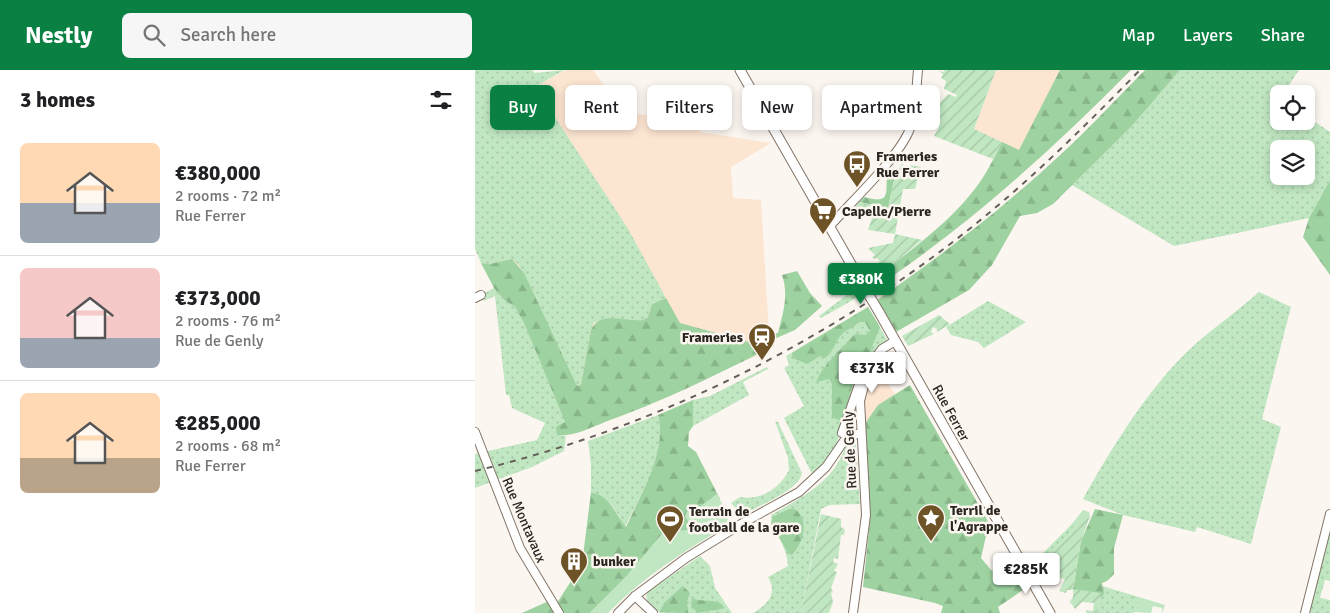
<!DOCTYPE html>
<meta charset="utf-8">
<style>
:root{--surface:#fff;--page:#f6f6f6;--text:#202124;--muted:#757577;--line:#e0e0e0;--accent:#0b8043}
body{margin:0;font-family:Signika,sans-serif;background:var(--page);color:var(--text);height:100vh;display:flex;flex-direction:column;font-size:19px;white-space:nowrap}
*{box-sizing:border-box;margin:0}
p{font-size:16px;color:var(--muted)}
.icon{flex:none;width:28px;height:28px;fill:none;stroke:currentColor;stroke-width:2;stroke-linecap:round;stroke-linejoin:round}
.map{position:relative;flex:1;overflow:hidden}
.panel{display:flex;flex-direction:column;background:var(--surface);width:475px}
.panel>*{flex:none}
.hud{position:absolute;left:15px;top:15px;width:475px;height:45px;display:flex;gap:10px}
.buttons{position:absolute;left:795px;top:15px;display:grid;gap:10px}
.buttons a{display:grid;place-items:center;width:45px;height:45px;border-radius:8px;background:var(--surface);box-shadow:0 2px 8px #0003;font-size:25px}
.price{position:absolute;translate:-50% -42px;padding:0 11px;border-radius:5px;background:#fff;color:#222;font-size:16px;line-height:32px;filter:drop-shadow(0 1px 2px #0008)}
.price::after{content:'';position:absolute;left:50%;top:30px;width:15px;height:11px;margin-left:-8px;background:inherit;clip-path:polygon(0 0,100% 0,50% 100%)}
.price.active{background:var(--accent);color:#fff}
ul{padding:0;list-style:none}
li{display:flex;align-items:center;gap:15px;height:125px;padding:0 20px}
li+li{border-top:1px solid var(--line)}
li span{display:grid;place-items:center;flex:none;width:140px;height:100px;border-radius:8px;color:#555}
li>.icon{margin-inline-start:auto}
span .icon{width:60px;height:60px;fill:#fffc;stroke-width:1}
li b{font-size:21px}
h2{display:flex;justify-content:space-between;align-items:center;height:60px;padding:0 20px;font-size:21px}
.chip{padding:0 18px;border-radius:8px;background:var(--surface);box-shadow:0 2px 8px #0003;font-size:18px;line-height:45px}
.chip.active{background:var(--accent);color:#fff}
header{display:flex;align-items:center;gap:30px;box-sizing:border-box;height:70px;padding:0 25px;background:var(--accent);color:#fff}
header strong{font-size:24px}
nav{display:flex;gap:28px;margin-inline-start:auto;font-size:18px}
.search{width:350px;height:45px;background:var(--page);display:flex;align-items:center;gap:12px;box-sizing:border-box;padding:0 18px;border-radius:8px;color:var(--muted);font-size:19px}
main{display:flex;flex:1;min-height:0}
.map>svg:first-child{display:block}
.built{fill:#fce5d1}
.grass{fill:url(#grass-dots);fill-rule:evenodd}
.forest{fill:url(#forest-firs)}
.park{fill:#c0e7c1}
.garden{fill:url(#garden-furrows)}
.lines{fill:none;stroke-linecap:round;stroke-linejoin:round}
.minor-casing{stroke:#837467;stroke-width:10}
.major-casing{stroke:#837467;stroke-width:11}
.minor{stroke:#fff;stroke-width:8}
.major{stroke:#fff;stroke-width:9}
.rail{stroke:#655f59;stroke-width:2;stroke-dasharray:6 6;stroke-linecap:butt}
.major-bridge-casing{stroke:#837467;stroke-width:11;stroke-linecap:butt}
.major-bridge{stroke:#fff;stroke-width:9}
.labels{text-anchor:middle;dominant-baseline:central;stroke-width:5;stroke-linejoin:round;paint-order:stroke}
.poi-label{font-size:14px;font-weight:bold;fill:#2b251f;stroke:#fcf6f0;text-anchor:start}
.street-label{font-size:14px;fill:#2b251f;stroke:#fcf6f0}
</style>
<header>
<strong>Nestly</strong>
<div class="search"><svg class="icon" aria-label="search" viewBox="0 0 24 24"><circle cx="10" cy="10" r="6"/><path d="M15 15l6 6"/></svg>Search here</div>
<nav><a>Map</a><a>Layers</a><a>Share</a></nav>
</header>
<main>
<section class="panel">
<h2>3 homes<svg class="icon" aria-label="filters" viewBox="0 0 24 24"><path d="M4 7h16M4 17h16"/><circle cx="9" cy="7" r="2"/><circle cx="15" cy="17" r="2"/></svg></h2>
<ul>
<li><span style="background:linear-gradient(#ffd9b3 60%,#9aa5b1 0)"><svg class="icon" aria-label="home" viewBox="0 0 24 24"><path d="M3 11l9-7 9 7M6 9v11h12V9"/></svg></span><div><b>€380,000</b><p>2 rooms · 72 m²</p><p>Rue Ferrer</p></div></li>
<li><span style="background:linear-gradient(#f6c9c9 70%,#9aa5b1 0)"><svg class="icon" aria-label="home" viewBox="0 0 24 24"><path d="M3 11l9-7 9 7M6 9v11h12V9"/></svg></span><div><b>€373,000</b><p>2 rooms · 76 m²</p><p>Rue de Genly</p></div></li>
<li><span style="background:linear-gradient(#ffd9b3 65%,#b9a48a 0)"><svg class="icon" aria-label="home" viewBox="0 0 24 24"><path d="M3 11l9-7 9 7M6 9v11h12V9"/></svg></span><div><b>€285,000</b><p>2 rooms · 68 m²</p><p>Rue Ferrer</p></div></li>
</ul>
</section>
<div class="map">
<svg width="855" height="543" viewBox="0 0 855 543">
<defs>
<pattern id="grass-dots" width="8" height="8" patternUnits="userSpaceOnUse" patternTransform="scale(1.25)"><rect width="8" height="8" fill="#c0e7c1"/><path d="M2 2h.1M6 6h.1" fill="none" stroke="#a5c6a5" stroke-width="1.8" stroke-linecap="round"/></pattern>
<pattern id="forest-firs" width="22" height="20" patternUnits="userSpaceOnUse" patternTransform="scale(1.25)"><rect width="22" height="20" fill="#9ed2a0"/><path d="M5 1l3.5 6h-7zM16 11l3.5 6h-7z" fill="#88b489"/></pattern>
<pattern id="garden-furrows" width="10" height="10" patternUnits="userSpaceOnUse" patternTransform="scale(1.25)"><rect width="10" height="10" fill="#c0e7c1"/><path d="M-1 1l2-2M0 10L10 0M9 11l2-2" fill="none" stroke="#a5c6a5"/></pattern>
</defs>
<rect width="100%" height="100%" fill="#fcf6f0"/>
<g class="built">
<path d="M0 0 60 17 91 0H118L147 41 220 54 225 62 296 73 256 97 258 128 286 130 295 280 101 363 40 237 28 229 19 218 0 172Z"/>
<path d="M521 0H585L544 81 499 59Z"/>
<path d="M401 294 420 324 400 340 389 355 388 331 394 307Z"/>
</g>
<g class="grass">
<path d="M0 0H57L60 3 89 0 60 17 152 157 191 228 177 234 173 247 168 250 119 252 116 260 106 315 102 316 44 195 37 189 15 194 6 193 0 179Z"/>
<path d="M705 0H824L808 24H804V51H831V46L855 62V110L834 148 699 176 597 115 657 56ZM804 79H831V106H804Z"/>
<path d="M19 218 28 229 40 237 49 253 90 352 82 365 91 366 89 381 57 397 0 418V384L62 370 70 353 37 338 34 325H31L20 226 9 231 6 225Z"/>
<path d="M381 218 385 226 346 248 344 246Z"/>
<path d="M784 222 816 237 787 349 806 357 776 474 722 457 720 462 648 445 608 429C636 379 672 320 714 280 736 259 762 242 784 222Z"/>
<path d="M513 231 551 252 509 278 503 272 476 265 471 257Z"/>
<path d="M393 237 413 271C376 295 375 342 359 380 355 390 345 399 339 408L309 348 329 336 309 298 314 295 311 286Z"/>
<path d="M292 297 293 299 268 312 274 325 218 356V330L235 326Z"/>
<path d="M183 345C192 384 166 423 150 457 141 441 135 426 116 422V395L113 371Z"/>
<path d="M300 351 303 352 327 403C325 419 288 434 273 442L265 443 256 433 265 427C286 431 305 418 314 400L313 388Z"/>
<path d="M376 372 381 375 385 434 355 435 346 439 326 543H278C293 534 303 524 293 507L313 496C312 477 300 463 296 445 326 428 361 411 371 374Z"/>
<path d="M608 440 611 441 598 457 595 465 557 497V494L596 455Z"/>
<path d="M855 454V511L850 510 845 528 855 530V543H833Z"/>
<path d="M225 486 235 496 240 518 257 543H185L173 533 171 526 174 521Z"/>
<path d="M627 516 664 527 659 543H622Z"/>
</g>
<g class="forest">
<path d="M585 0H656C575 82 492 157 397 220L393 213C428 186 467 159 495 125 509 109 518 90 527 72L544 80Z"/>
<path d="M670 0H705L657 56 578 134 562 143 545 146 517 195 494 220 421 262 402 230C466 186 527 139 584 86 614 59 641 29 670 0Z"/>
<path d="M414 101 422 106H420L413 138 384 132 389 127C421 136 407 118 414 101Z"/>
<path d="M855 110V205L828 167 834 148Z"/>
<path d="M37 189 49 203 102 316 106 315 116 260C125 240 150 252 168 250L173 247 177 234 191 228 205 253 281 274 280 266 303 263C308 243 314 225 307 205L322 201 335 223 347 236 320 260 297 270 299 276C243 304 189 331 130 352 115 358 98 367 82 365L81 357 90 352 49 253 40 237 28 229 19 218 6 193 15 194Z"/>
<path d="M393 237 405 257 395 282 380 305 368 352 357 347V314L354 309 341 312C349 293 366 280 380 264L391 265 395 261 390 252H383C379 259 372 258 367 264 360 271 359 282 350 288L345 286 332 294 318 288 317 283Z"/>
<path d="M435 315 514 453 506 488 516 500 533 506 541 502 551 518 523 537 525 543H466L468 536 460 533 388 517 395 450 389 355 403 335Z"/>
<path d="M218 330V356L214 362 213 376 221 382 245 429 225 459 188 463 150 508 115 543H47L76 530 80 536 107 494 116 422C136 426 139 442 151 457 166 423 192 383 183 345Z"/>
<path d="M314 439H320C335 452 328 472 317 485L313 483 296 454 297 447Z"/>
<path d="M620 439 648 445 639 478V504L632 511 627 513 629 524 625 528 598 520 606 471Z"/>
<path d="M208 516 215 523 212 531 213 543 185 542 189 533Z"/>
<path d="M217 528C227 533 239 528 248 535L246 539 222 543 216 535Z"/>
</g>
<g class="park">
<path d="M242 424 253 445 252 456C209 481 168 507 133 543H115L150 508 188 463V459C196 453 201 454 207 461L212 460 216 456 210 446 212 441 224 437Z"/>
<path d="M664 527 690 535 687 543V538L678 536 676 543 659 542Z"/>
</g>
<g class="garden">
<path d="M470 0H521L499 59 527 72 518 89 459 66 464 57 460 56 465 38 458 34 459 32 464 34 473 24 481 27 482 25 469 19 471 11 466 8 468 4 464 1 469 2Z"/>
<path d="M428 92V100L433 101 435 95 446 97 440 119H428L420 164 447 170 407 203 402 194 405 191 402 188 399 189 397 187 400 185 393 178 418 173 420 164 393 160 398 145 378 141 384 132 413 138 420 106Z"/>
<path d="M464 245 475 254 462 262V259L458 257 456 262 459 264 433 276 427 266Z"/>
<path d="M611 441 614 442 615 446 606 471 598 519 626 523 622 543H611V540L618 541 619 533 607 532 600 539 596 533 594 534 598 527V520H592L591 523 584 521 590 509 585 508 584 513 581 509H578L582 500 580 498 576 500 572 493 559 501 557 497 595 465 599 454Z"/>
<path d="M346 444 366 449V457L370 460 369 465H366L363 489 359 488 358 492 363 494 359 501 362 502 356 518 358 522 356 523 358 532 354 543H326Z"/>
</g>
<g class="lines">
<g class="minor-casing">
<g id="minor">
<path d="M355 156C377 131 422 89 434 61 441 43 441 20 443 0"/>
<path d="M0 228 6 225"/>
<path d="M393 297 407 279 420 271"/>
<path d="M0 362 45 478 84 543"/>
<path d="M367 363 387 306"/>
<path d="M160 526 178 543"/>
<path d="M143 543 160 526 211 488 266 454 324 422 351 397 371 368 385 363"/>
<path d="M378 543 391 445 385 331 395 293"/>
<path d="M830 543 855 444"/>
</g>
</g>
<g class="major-casing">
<g id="major">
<path d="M265 0 388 215"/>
<path d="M404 242 575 543"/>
</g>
</g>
<use href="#minor" class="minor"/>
<use href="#major" class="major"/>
<path class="rail" d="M0 401C183 357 358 270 503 152 561 105 613 53 665 0"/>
<g class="major-bridge-casing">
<path id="major-bridge" d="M388 215 404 242"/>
</g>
<use href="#major-bridge" class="major-bridge"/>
</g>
<defs>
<g id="bus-pin" transform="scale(1.4375)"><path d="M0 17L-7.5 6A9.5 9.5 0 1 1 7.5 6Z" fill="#6e5326" stroke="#fcf6f0"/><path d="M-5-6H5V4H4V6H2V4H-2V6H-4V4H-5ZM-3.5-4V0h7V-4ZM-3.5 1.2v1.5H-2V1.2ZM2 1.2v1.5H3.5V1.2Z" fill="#fff"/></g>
<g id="supermarket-pin" transform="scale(1.4375)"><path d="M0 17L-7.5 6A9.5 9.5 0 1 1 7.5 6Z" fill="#6e5326" stroke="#fcf6f0"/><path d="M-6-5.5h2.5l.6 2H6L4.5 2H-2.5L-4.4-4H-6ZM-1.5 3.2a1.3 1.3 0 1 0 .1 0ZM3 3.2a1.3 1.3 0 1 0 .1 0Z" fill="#fff"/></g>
<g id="station-pin" transform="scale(1.4375)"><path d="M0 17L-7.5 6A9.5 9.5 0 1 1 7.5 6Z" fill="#6e5326" stroke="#fcf6f0"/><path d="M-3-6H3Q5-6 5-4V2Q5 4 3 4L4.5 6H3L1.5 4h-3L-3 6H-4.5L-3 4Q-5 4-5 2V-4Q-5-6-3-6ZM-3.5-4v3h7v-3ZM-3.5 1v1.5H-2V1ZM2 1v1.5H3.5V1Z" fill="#fff"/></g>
<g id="sight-pin" transform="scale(1.4375)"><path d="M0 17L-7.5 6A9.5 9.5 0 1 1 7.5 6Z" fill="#6e5326" stroke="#fcf6f0"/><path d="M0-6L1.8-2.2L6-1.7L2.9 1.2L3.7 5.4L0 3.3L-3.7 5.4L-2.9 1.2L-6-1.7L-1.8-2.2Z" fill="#fff"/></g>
<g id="stadium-pin" transform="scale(1.4375)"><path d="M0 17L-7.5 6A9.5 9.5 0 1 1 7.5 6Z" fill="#6e5326" stroke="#fcf6f0"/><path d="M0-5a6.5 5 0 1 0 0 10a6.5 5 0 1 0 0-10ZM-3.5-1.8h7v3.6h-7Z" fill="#fff"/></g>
<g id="building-pin" transform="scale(1.4375)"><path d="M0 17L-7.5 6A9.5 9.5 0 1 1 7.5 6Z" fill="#6e5326" stroke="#fcf6f0"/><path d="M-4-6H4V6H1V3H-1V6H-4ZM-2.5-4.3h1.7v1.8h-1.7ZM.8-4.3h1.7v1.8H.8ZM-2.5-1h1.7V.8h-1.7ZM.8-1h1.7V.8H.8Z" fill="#fff"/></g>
</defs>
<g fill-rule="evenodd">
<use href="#bus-pin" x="382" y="94"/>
<use href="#supermarket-pin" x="348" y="141"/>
<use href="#station-pin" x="287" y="267"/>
<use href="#sight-pin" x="456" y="448"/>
<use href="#stadium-pin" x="195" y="449"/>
<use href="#building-pin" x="99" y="491"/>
</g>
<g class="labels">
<g class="poi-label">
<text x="401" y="86">Frameries<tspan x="401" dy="16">Rue Ferrer</tspan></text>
<text x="367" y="141">Capelle/Pierre</text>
<text x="268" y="267" text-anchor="end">Frameries</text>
<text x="475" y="440">Terril de<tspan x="475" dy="16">l'Agrappe</tspan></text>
<text x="214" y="441">Terrain de<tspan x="214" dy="16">football de la gare</tspan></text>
<text x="118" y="491">bunker</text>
</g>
<g class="street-label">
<text transform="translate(476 343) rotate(61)">Rue Ferrer</text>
<text transform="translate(375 380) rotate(-93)">Rue de Genly</text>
<text transform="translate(49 450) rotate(67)">Rue Montavaux</text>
</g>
</g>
</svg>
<div class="buttons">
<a><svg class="icon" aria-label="locate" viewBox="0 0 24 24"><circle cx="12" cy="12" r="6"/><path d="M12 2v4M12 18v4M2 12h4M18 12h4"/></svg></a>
<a><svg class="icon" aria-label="layers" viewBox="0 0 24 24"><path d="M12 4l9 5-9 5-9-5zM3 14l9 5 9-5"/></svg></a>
</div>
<b class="price active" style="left:386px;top:235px">€380K</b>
<b class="price" style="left:397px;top:324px">€373K</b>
<b class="price" style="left:551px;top:525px">€285K</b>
<div class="hud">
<a class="chip active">Buy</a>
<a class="chip">Rent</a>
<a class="chip">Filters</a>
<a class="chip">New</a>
<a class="chip">Apartment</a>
</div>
</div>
</main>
